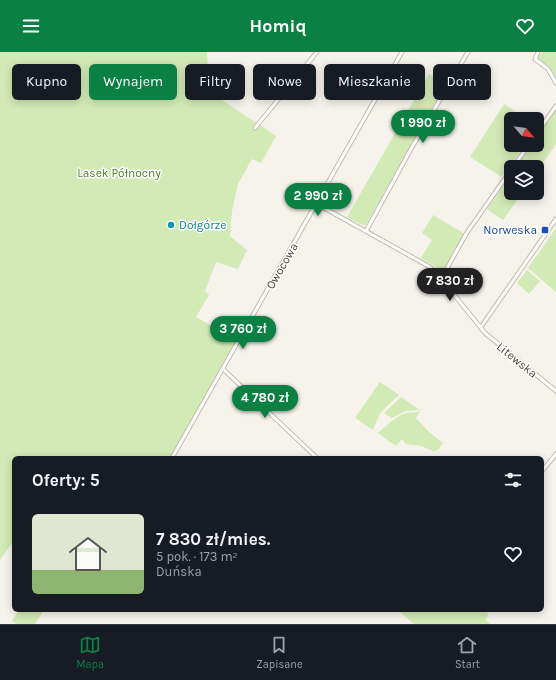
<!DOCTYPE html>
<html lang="pl">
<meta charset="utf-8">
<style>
:root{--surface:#171b24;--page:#20242c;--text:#f1f3f6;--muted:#9ea1a6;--line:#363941;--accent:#0b8043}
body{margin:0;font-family:Karla,sans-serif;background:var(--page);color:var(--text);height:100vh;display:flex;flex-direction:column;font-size:15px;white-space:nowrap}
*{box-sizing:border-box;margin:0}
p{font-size:13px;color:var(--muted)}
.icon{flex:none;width:22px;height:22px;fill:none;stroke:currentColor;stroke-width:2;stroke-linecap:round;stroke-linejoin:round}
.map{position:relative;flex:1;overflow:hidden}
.drawer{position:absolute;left:12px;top:404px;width:532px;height:156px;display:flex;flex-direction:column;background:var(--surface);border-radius:6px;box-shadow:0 2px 10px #0003}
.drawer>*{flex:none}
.top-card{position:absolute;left:12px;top:12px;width:532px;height:36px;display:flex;gap:8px}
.needle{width:26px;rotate:119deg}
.controls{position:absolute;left:504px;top:60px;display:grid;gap:8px}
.controls a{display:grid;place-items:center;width:40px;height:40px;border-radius:6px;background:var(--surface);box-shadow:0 2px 10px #0003;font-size:20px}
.price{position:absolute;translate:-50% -34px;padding:0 9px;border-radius:14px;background:var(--accent);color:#fff;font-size:13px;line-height:26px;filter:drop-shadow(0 1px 2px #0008)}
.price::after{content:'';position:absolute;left:50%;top:24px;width:12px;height:9px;margin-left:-6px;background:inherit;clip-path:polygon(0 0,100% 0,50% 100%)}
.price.on{background:#222;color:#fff}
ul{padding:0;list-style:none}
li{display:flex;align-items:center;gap:12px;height:100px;padding:0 20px}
li span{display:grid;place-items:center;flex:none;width:112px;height:80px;border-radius:6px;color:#555}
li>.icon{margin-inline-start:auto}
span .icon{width:48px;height:48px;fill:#fffc;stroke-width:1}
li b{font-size:17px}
h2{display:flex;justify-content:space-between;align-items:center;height:48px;padding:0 20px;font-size:17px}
.pill{padding:0 14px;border-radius:6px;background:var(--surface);box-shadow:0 2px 10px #0003;font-size:14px;line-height:36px}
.pill.on{background:var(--accent);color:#fff}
header{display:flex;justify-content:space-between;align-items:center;height:52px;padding:0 20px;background:var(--accent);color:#fff;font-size:18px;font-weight:700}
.tabs{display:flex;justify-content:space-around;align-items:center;height:56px;border-top:1px solid var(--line);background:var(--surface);font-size:11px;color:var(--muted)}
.tabs a{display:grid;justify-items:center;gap:2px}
.tabs .on{color:var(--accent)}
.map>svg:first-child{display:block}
.green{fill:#d2eab5}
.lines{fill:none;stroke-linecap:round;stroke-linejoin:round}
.minor-casing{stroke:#c2bbae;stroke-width:5}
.minor{stroke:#fff;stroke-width:3}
.culture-dot{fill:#0f9aa8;stroke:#fff;stroke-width:1.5}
.transit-dot{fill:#1a4fb4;stroke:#fff;stroke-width:1.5}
.labels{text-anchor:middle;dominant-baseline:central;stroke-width:3;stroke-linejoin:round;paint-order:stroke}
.park-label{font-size:12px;fill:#4a7f2a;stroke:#fff}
.culture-label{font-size:12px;fill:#0d838f;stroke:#fff;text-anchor:start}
.transit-label{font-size:12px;fill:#164399;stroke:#fff;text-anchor:end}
.street-label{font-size:12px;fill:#4b4439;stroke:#fff}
</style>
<header><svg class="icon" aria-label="menu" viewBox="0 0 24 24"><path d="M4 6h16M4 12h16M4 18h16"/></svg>Homiq<svg class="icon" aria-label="heart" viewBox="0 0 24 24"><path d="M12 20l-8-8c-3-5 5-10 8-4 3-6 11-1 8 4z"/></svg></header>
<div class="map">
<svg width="556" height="572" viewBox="0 0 556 572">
<rect width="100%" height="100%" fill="#f6f3ec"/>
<g class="green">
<path d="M0 0H207L210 40 276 84 261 111 252 107 238 132 232 159 230 184 247 198 238 217 216 210 205 239 209 243 196 265 238 289 170 406H14V488L0 508Z"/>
<path d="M542 0H556V26L549 14 537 7Z"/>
<path d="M429 22 446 32 367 171 366 173H363L347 165Z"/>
<path d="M504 52 527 67H511V93H525L502 125 470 105Z"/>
<path d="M556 57V92L537 120V115H516L531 93H537V84Z"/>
<path d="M511 122V141H522L503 168 487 157Z"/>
<path d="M433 163 465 182 445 218 443 219 421 206 432 188 422 181Z"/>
<path d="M556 176V240L528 216Z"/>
<path d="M527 218 540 229 529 242 517 231Z"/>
<path d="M380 330 399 343 380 361 373 378 355 366Z"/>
<path d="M401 345 420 358 406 359 392 366 384 361Z"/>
<path d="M421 358 416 366 429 380 443 391 438 398 433 399 421 394 406 392 402 387 396 394 378 381C385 375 395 365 403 362 409 359 416 362 421 358Z"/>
<path d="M19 558H44L35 572H16L12 569Z"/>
<path d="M398 558H487L488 564 486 568 490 572H414Z"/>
</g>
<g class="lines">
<g class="minor-casing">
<g id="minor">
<path d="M538 0 535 7 548 17 556 31"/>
<path d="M255 76 317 0"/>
<path d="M537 81 556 54"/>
<path d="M513 115 529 93"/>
<path d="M317 152 430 215 439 224 485 281 556 339"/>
<path d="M366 179 411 97 468 0"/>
<path d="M439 224 445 220 466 182 511 118"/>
<path d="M481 275 556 167"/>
<path d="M223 317 317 406"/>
<path d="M172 406 402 0"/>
<path d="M542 419 556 402"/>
</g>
</g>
<use href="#minor" class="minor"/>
</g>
<circle class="culture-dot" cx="171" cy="173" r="4"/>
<rect class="transit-dot" x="541" y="174" width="8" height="8" rx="2"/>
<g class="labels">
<g class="park-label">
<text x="119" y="121">Lasek Północny</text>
</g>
<g class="culture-label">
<text x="179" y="173">Dołgórze</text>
</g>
<g class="transit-label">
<text x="537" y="178">Norweska</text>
</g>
<g class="street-label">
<text transform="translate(282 214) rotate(-60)">Owocowa</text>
<text transform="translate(517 308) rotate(39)">Litewska</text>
</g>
</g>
</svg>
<div class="controls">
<a><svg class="needle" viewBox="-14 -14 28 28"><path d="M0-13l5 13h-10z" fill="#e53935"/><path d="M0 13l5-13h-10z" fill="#9ea1a6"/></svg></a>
<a><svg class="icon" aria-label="layers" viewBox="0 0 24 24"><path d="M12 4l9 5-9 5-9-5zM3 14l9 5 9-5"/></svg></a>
</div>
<b class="price" style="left:423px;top:92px">1 990 zł</b>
<b class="price" style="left:318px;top:165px">2 990 zł</b>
<b class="price on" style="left:450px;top:250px">7 830 zł</b>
<b class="price" style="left:243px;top:298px">3 760 zł</b>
<b class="price" style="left:265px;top:367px">4 780 zł</b>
<div class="top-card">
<a class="pill">Kupno</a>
<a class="pill on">Wynajem</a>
<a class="pill">Filtry</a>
<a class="pill">Nowe</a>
<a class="pill">Mieszkanie</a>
<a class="pill">Dom</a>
</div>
<section class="drawer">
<h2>Oferty: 5<svg class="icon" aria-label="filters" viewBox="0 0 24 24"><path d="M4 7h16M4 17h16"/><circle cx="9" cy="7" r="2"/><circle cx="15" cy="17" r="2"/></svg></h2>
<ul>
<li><span style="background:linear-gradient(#dfe7d0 70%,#8fb573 0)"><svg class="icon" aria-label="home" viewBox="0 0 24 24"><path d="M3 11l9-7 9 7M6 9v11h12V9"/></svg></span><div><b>7 830 zł/mies.</b><p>5 pok. · 173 m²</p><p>Duńska</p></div><svg class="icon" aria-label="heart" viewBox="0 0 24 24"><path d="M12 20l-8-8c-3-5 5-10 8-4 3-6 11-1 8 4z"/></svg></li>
</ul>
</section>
</div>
<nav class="tabs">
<a class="on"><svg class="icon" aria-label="map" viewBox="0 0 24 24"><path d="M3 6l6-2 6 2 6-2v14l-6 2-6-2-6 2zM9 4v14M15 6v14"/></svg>Mapa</a>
<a><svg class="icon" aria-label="saved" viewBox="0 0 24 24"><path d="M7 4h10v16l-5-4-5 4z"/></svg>Zapisane</a>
<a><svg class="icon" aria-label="home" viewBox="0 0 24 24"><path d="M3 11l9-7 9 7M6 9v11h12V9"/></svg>Start</a>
</nav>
